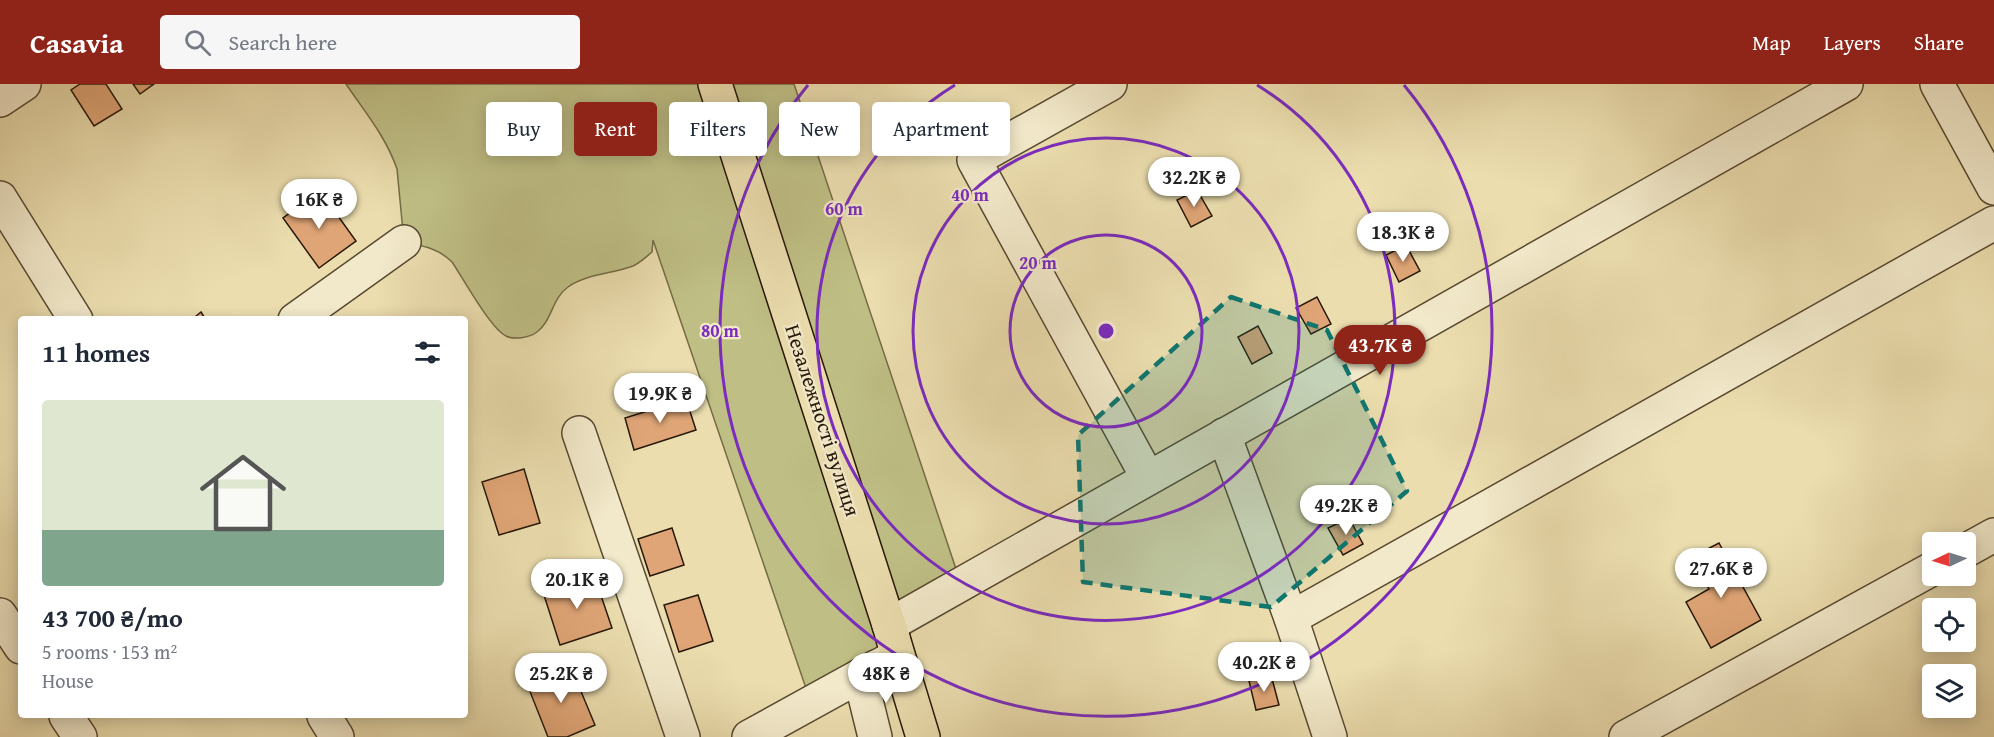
<!DOCTYPE html>
<meta charset="utf-8">
<style>
:root{--surface:#fff;--page:#f6f6f7;--text:#1f2937;--muted:#747a83;--line:#e0e1e3;--accent:#8f2418}
body{margin:0;font-family:"Gentium Book Plus",serif;background:var(--page);color:var(--text);height:100vh;display:flex;flex-direction:column;font-size:22px;white-space:nowrap}
*{box-sizing:border-box;margin:0}
p{font-size:20px;color:var(--muted)}
.icon{flex:none;width:33px;height:33px;fill:none;stroke:currentColor;stroke-width:2;stroke-linecap:round;stroke-linejoin:round}
.map{position:relative;flex:1;overflow:hidden}
.sheet{position:absolute;left:18px;top:232px;width:450px;height:402px;display:flex;flex-direction:column;background:var(--surface);border-radius:6px;box-shadow:0 3px 15px #0003}
.sheet>*{flex:none}
.guide{position:absolute;left:486px;top:18px;width:570px;height:54px;display:flex;gap:12px}
.needle{width:39px;rotate:266deg}
.controls{position:absolute;left:1922px;top:448px;display:grid;gap:12px}
.controls a{display:grid;place-items:center;width:54px;height:54px;border-radius:6px;background:var(--surface);box-shadow:0 3px 15px #0003;font-size:30px}
.price{position:absolute;translate:-50% -51px;padding:0 14px;border-radius:21px;background:#fff;color:#222;font-size:20px;line-height:39px;filter:drop-shadow(0 2px 3px #0008)}
.price::after{content:'';position:absolute;left:50%;top:36px;width:18px;height:14px;margin-left:-9px;background:inherit;clip-path:polygon(0 0,100% 0,50% 100%)}
.price.selected{background:var(--accent);color:#fff}
ul{padding:0;list-style:none}
li{display:grid;align-content:center;gap:12px;height:318px;padding:0 24px}
li+li{border-top:2px solid var(--line)}
li span{display:grid;place-items:center;height:186px;border-radius:6px;color:#555}
li>.icon{margin-inline-start:auto}
span .icon{width:108px;height:108px;fill:#fffc;stroke-width:1}
li b{font-size:26px}
h2{display:flex;justify-content:space-between;align-items:center;height:72px;padding:0 24px;font-size:26px}
.chip{padding:0 21px;border-radius:6px;background:var(--surface);box-shadow:0 3px 15px #0003;font-size:21px;line-height:54px}
.chip.selected{background:var(--accent);color:#fff}
header{display:flex;align-items:center;gap:36px;box-sizing:border-box;height:84px;padding:0 30px;background:var(--accent);color:#fff}
header strong{font-size:28px}
nav{display:flex;gap:33px;margin-inline-start:auto;font-size:21px}
.search{width:420px;height:54px;background:var(--page);display:flex;align-items:center;gap:15px;box-sizing:border-box;padding:0 21px;border-radius:6px;color:var(--muted);font-size:22px}
.map>svg:first-child{display:block}
.green{fill:#bfbf85;stroke:#736c46;stroke-width:1.5}
.building{fill:#dfa576;stroke:#271807;stroke-width:1.5}
.lines{fill:none;stroke-linecap:round;stroke-linejoin:round}
.minor-casing{stroke:#584931;stroke-width:36}
.major-casing{stroke:#271807;stroke-width:36}
.minor{stroke:#f2e9ca;stroke-width:33}
.major{stroke:#ebddae;stroke-width:33}
.marked{fill:#0f766e;fill-opacity:0.2;stroke:#0f766e;stroke-width:4.5;stroke-dasharray:12 8;stroke-linejoin:round}
.ring{fill:none;stroke:#7b2cbf;stroke-width:3}
.labels{text-anchor:middle;dominant-baseline:central;stroke-width:4.5;stroke-linejoin:round;paint-order:stroke}
.street-label{font-size:21px;fill:#271807;stroke:#f2e9ca}
.centre{fill:#7b2cbf;stroke:#f2e9ca;stroke-width:3}
.ring-label{font-size:18px;text-anchor:middle;font-weight:bold;fill:#7b2cbf;stroke:#f2e9ca;stroke-width:4.5;stroke-linejoin:round;paint-order:stroke}
</style>
<header>
<strong>Casavia</strong>
<div class="search"><svg class="icon" aria-label="search" viewBox="0 0 24 24"><circle cx="10" cy="10" r="6"/><path d="M15 15l6 6"/></svg>Search here</div>
<nav><a>Map</a><a>Layers</a><a>Share</a></nav>
</header>
<div class="map">
<svg width="1994" height="653" viewBox="0 0 1994 653">
<rect width="100%" height="100%" fill="#ebddae"/>
<filter id="stains"><feTurbulence type="fractalNoise" baseFrequency=".00333" numOctaves="4"/><feColorMatrix values="0 0 0 0 .2 0 0 0 0 .09 0 0 0 0 .02 0 0 0 .5 -.17"/></filter>
<radialGradient id="worn" r=".72"><stop offset=".6" stop-color="#630" stop-opacity="0"/><stop offset="1" stop-color="#630" stop-opacity=".3"/></radialGradient>
<path class="green" d="M346 0H794L961 500 889 540 897 572 811 619 653 156 652 168C646 173 640 179 633 182 612 190 586 190 568 203 552 214 552 237 537 248 529 254 514 256 506 252 490 244 463 194 452 178 438 164 423 162 404 158L397 85C386 53 365 28 346 0Z"/>
<g class="building">
<path d="M80 0H106L122 25 94 42 71 6Z"/>
<path d="M133 0H154L140 10Z"/>
<path d="M1197 106 1212 132 1191 143 1177 116Z"/>
<path d="M320 107 356 157 319 184 283 134Z"/>
<path d="M1406 161 1420 187 1399 198 1386 171Z"/>
<path d="M1317 213 1331 240 1311 250 1296 224Z"/>
<path d="M201 228 206 236H191Z"/>
<path d="M1258 242 1272 269 1252 280 1238 253Z"/>
<path d="M686 315 696 346 634 366 625 334Z"/>
<path d="M524 385 540 439 499 451 482 398Z"/>
<path d="M1349 434 1363 460 1343 471 1328 444Z"/>
<path d="M672 444 684 481 650 492 638 455Z"/>
<path d="M1719 459 1761 536 1711 564 1686 518 1709 505 1692 473Z"/>
<path d="M594 491 612 544 560 561 543 508Z"/>
<path d="M698 511 713 557 679 568 664 521Z"/>
<path d="M570 581 595 641 567 653H548L527 600Z"/>
<path d="M1271 591 1279 621 1256 626 1249 597Z"/>
</g>
<g class="lines">
<g class="minor-casing">
<g id="minor">
<path d="M1110 0 974 76 1148 394"/>
<path d="M1937 0 1994 104"/>
<path d="M0 16 24 0"/>
<path d="M0 114 76 236"/>
<path d="M295 236 404 158"/>
<path d="M579 349 683 653"/>
<path d="M1224 351 1291 534 1330 653"/>
<path d="M1965 467 1994 451"/>
<path d="M0 531 21 563"/>
<path d="M1291 534 1994 139"/>
<path d="M889 541 1846 0"/>
<path d="M66 632 80 653"/>
<path d="M324 632 337 653"/>
<path d="M749 653 876 583"/>
<path d="M875 653 860 592 897 572 891 545"/>
<path d="M1626 653 1932 485"/>
</g>
</g>
<g class="major-casing">
<path id="major" d="M715 0 889 541 923 653"/>
</g>
<use href="#minor" class="minor"/>
<use href="#major" class="major"/>
</g>
<path class="marked" d="M1231 213 1327 246 1407 407 1271 523 1083 498 1078 351Z"/>
<g class="ring">
<circle cx="1106" cy="247" r="96"/>
<circle cx="1106" cy="247" r="193"/>
<path d="M1257 1A289 289 0 1 1 955 1"/>
<path d="M1404 1A386 386 0 1 1 808 1"/>
</g>
<g class="labels">
<g class="street-label">
<text transform="translate(823 336) rotate(72)">Незалежності вулиця</text>
</g>
</g>
<circle cx="1106" cy="247" r="9" class="centre"/>
<g class="ring-label">
<text x="970" y="117">40 m</text>
<text x="844" y="131">60 m</text>
<text x="1038" y="185">20 m</text>
<text x="720" y="253">80 m</text>
</g>
<rect width="100%" height="100%" filter="url(#stains)"/>
<rect width="100%" height="100%" fill="url(#worn)"/>
</svg>
<div class="controls">
<a><svg class="needle" viewBox="-14 -14 28 28"><path d="M0-13l5 13h-10z" fill="#e53935"/><path d="M0 13l5-13h-10z" fill="#747a83"/></svg></a>
<a><svg class="icon" aria-label="locate" viewBox="0 0 24 24"><circle cx="12" cy="12" r="6"/><path d="M12 2v4M12 18v4M2 12h4M18 12h4"/></svg></a>
<a><svg class="icon" aria-label="layers" viewBox="0 0 24 24"><path d="M12 4l9 5-9 5-9-5zM3 14l9 5 9-5"/></svg></a>
</div>
<b class="price" style="left:1194px;top:124px">32.2K ₴</b>
<b class="price" style="left:319px;top:146px">16K ₴</b>
<b class="price" style="left:1403px;top:179px">18.3K ₴</b>
<b class="price selected" style="left:1380px;top:292px">43.7K ₴</b>
<b class="price" style="left:660px;top:340px">19.9K ₴</b>
<b class="price" style="left:1346px;top:452px">49.2K ₴</b>
<b class="price" style="left:1721px;top:515px">27.6K ₴</b>
<b class="price" style="left:577px;top:526px">20.1K ₴</b>
<b class="price" style="left:1264px;top:609px">40.2K ₴</b>
<b class="price" style="left:561px;top:620px">25.2K ₴</b>
<b class="price" style="left:886px;top:620px">48K ₴</b>
<div class="guide">
<a class="chip">Buy</a>
<a class="chip selected">Rent</a>
<a class="chip">Filters</a>
<a class="chip">New</a>
<a class="chip">Apartment</a>
</div>
<section class="sheet">
<h2>11 homes<svg class="icon" aria-label="filters" viewBox="0 0 24 24"><path d="M4 7h16M4 17h16"/><circle cx="9" cy="7" r="2"/><circle cx="15" cy="17" r="2"/></svg></h2>
<ul>
<li><span style="background:linear-gradient(#dfe7d0 70%,#7fa58c 0)"><svg class="icon" aria-label="home" viewBox="0 0 24 24"><path d="M3 11l9-7 9 7M6 9v11h12V9"/></svg></span><div><b>43 700 ₴/mo</b><p>5 rooms · 153 m²</p><p>House</p></div></li>
</ul>
</section>
</div>
